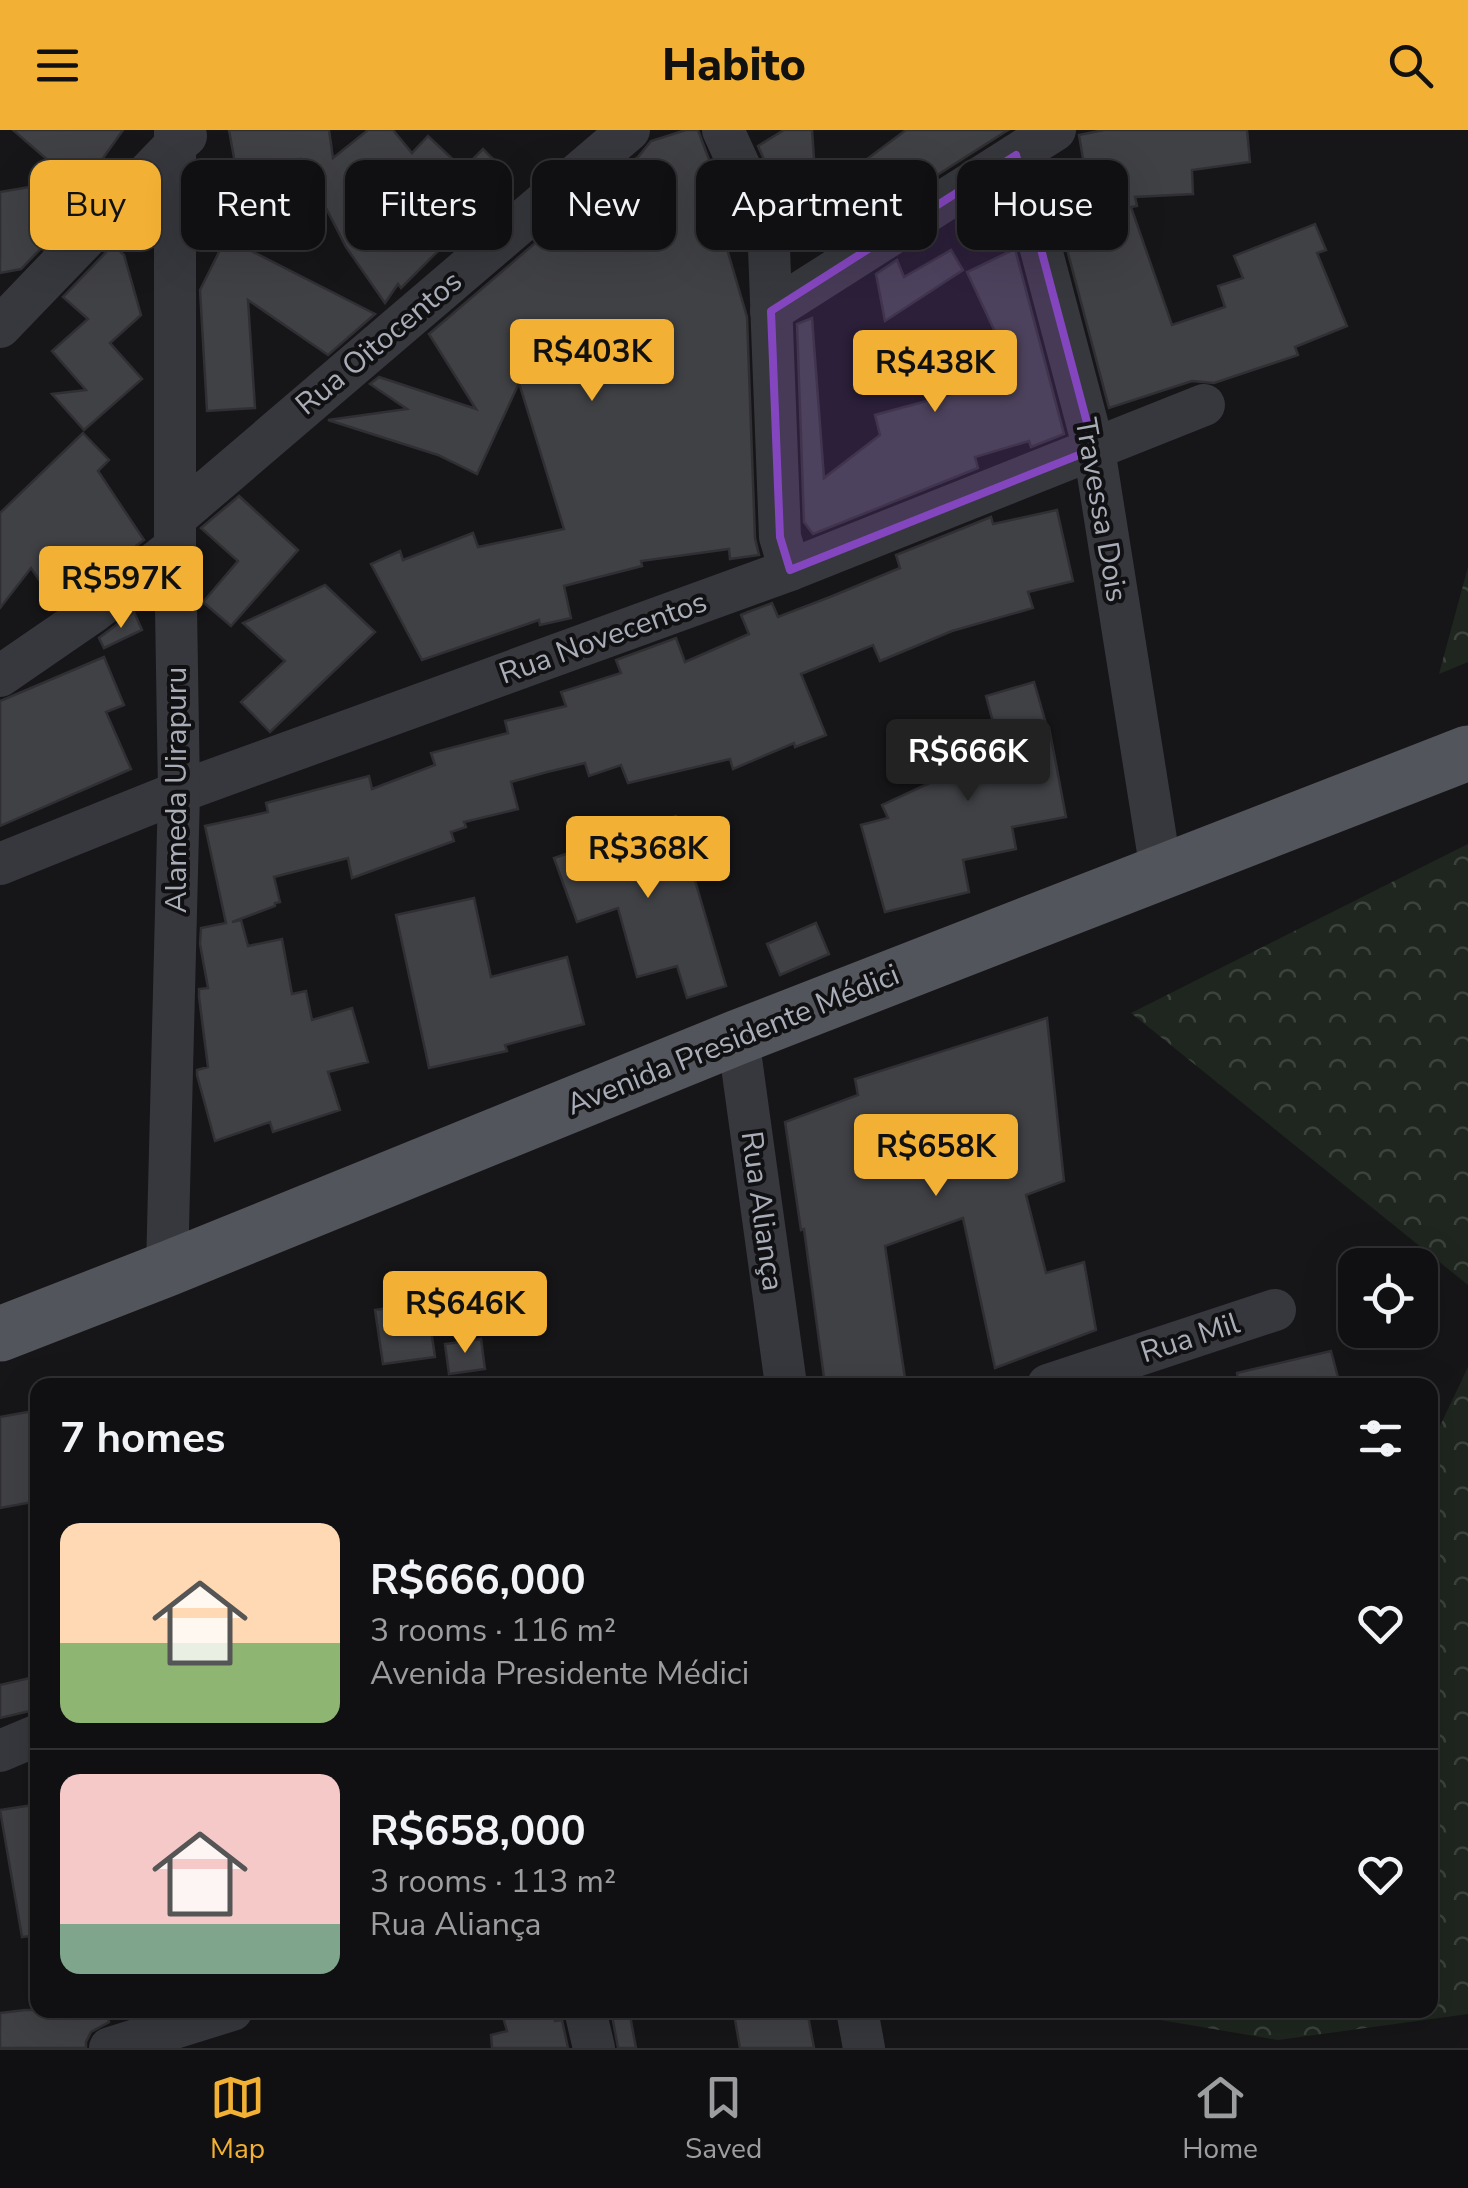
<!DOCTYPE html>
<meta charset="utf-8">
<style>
:root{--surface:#101012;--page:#1e1e20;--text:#f1f3f6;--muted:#9c9d9f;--line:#303032;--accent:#f2b134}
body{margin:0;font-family:"Nunito Sans",sans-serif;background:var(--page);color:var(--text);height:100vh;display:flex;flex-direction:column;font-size:38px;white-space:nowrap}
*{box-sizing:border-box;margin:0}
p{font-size:32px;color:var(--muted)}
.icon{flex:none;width:55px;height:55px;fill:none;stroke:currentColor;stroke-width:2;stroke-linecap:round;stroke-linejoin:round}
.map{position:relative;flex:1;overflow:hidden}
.drawer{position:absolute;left:30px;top:1248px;width:1408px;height:640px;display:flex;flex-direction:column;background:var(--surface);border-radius:20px;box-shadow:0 10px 40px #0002,0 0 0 2px var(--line)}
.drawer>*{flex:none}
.banner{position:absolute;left:30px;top:30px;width:1410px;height:90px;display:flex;gap:20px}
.tools{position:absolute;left:1338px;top:1118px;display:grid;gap:20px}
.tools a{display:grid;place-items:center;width:100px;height:100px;border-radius:20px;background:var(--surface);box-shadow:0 10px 40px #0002,0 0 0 2px var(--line);font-size:50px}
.price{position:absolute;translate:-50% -85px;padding:0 22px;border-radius:10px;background:var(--accent);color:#111;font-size:32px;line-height:65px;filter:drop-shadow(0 2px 5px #0008)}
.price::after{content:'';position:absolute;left:50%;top:60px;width:30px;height:22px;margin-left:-15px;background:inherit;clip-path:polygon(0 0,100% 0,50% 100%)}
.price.current{background:#222;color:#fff}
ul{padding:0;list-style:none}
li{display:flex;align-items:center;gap:30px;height:250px;padding:0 30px}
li+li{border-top:2px solid var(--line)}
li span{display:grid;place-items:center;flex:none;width:280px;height:200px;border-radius:20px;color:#555}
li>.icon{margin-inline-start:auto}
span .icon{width:120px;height:120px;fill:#fffc;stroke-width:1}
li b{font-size:42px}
h2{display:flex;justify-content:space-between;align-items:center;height:120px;padding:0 30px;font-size:42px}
.pill{padding:0 35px;border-radius:20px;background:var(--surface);box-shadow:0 10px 40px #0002,0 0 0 2px var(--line);font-size:35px;line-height:90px}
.pill.current{background:var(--accent);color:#111}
header{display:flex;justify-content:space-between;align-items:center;height:130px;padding:0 30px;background:var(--accent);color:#111;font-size:45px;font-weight:800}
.dock{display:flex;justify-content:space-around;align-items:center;height:140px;border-top:2px solid var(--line);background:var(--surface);font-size:28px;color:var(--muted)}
.dock a{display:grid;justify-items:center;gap:5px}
.dock .current{color:var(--accent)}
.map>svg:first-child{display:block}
.forest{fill:url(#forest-crowns)}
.building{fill:#404145;stroke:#303034;stroke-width:2.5}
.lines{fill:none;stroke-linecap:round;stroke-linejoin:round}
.minor{stroke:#37383d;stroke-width:42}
.primary{stroke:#53555c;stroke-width:55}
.marked{fill:#8446be;fill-opacity:0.2;stroke:#8446be;stroke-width:8;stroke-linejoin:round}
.labels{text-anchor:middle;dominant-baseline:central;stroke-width:8;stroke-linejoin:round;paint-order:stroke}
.street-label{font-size:30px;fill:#a8adb8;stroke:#111113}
</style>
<header><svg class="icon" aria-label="menu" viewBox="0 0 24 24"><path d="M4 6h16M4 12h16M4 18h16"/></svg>Habito<svg class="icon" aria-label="search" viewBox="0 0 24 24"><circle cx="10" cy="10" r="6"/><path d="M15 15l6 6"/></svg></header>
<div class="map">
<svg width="1468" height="1918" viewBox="0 0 1468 1918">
<defs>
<pattern id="forest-crowns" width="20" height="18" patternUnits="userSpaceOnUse" patternTransform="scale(2.5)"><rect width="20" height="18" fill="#1e261f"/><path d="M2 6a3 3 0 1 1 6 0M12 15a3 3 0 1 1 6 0" fill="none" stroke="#3c433d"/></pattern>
</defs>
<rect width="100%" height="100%" fill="#161618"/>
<g class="forest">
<path d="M1468 437V532L1439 544Z"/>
<path d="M1468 714V1155L1131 883Z"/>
<path d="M1468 1237V1884L1278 1910 1102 1880H1430V1317Z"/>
</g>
<g class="building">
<path d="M13 0H123L69 76 76 82 21 139 0 143V62L71 50Z"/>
<path d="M229 0H329L333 28 368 0H393L412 23 428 6 463 39 483 19 507 43 441 114 443 116 401 158 398 154 385 173 346 117 301 29 240 39H248L246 80 200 79 201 37 236 39Z"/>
<path d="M686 0H698L714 43 701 49 727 119 747 187 755 408 759 425 730 429 729 419 641 431 642 436 564 456 571 488 540 495 539 490 422 530 371 434 400 421 403 430 473 403 478 417 564 399 519 253 477 344 438 325 328 290 407 279 370 254 379 247 476 279 429 204 583 72 616 48 614 45 638 27 651 11Z"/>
<path d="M784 0H812L819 99 796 103 784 80 776 56 758 16Z"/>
<path d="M906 0H1008L865 91 855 38Z"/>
<path d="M1104 0H1247L1250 32 1192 40 1193 64 1135 67 1137 76 1131 77 1172 195 1225 177 1218 156 1243 148 1234 126 1315 94 1326 120 1317 123 1347 196 1295 217 1298 225 1214 253 1192 251 1109 278 1050 55 1086 47 1079 5Z"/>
<path d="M226 108 375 184 328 225 248 170 255 278 207 281 200 160Z"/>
<path d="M113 115 124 125 141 185 110 213 142 249 84 300 52 264 86 260 52 221 88 189 63 167Z"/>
<path d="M1015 119 1064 304 1031 317 1029 311 975 327 978 338 813 404 804 392 797 194 812 188 824 348 880 305 875 285 967 260 965 254 1008 241 996 204 967 142Z"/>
<path d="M951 120 963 140 885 191 876 144 897 130 904 147Z"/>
<path d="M83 303 109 330 98 341 144 410 57 476 31 438 0 478V383Z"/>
<path d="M239 366 298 420 231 496 203 472 238 431 201 398Z"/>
<path d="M1057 380 1073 451 1028 462 1033 478 952 501 880 531 873 515 801 544 826 605 795 617 794 613 733 639 730 629 628 653 621 635 589 646 585 633 547 642 511 652 518 679 464 692 466 697 451 702 454 711 352 748 348 728 274 747 280 772 275 773V776L232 792 241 790 248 816 282 809 292 864 306 861 312 890 352 878 368 932 328 942 340 980 273 1002 270 992 215 1011 197 945V940L208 937 199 867V859L208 858 200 814 201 798 226 793 205 696 268 682 266 673 369 646 372 659 435 635 431 623 508 603 505 591 566 576 561 562 621 543 616 530 676 508 685 532 749 504 741 485 748 482 772 473 778 487 830 467 900 438 896 425 991 387 993 394Z"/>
<path d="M325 455 375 502 270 602 241 572 285 531 243 493Z"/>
<path d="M134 482 142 500 104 518 99 508Z"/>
<path d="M104 527 124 575 106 582 131 639 0 696V571Z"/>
<path d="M1034 552 1047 597H1049L1066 687 1012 697 1016 719 963 730 969 762 885 782 861 695 888 688 882 675 951 643 943 603 993 592 986 566Z"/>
<path d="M676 686 726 856 687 868 677 836 637 847 618 778 577 792 554 728Z"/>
<path d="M474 768 491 847 567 827 584 894 505 915 507 921 429 938 396 785Z"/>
<path d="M816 793 829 824 780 845 767 814Z"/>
<path d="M1047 888 1064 1051 1026 1065 1046 1143 1084 1132 1096 1200 995 1238 963 1088 885 1116 906 1255H825L804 1099 801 1100 785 992 858 965 855 949Z"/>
<path d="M427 1172 435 1227 383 1234 375 1180Z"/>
<path d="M481 1209 485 1239 449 1244 445 1214Z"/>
<path d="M1331 1221 1340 1255H1239L1237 1243Z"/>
<path d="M38 1280V1371L0 1378V1287Z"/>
<path d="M38 1546V1579L0 1588V1555Z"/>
<path d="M33 1675 38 1701V1805L22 1807 0 1680Z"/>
<path d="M25 1880H106L109 1892 91 1902 86 1912V1918H0V1883Z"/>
<path d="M501 1880H552L555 1891 562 1890 568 1918H492L491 1905 507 1901Z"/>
<path d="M611 1880H629L636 1918H618Z"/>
<path d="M757 1880H807L814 1918H740L734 1884Z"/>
</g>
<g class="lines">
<g class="minor">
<path d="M723 0 753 66 769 118 780 407 790 440"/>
<path d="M1016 25 1094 319 1161 741"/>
<path d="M771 181 1055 0"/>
<path d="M0 197 175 15 186 6"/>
<path d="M175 388 629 0"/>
<path d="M0 546 93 482 175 417"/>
<path d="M0 734 179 662 790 440 1204 275"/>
<path d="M738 907 786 1255"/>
<path d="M167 1139 179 662 175 417V0"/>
<path d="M1048 1255 1275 1180"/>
<path d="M0 1621 38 1605"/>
<path d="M585 1880 594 1918"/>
<path d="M857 1880 864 1918"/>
<path d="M110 1918 232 1880"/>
</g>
<path class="primary" d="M0 1204 167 1139 738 907 1468 623"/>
</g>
<path class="marked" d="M1016 25 1094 319 790 440 780 407 771 181Z"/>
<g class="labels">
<g class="street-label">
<text transform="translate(379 213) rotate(-40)">Rua Oitocentos</text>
<text transform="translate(1101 380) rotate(80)">Travessa Dois</text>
<text transform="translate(603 508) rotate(-20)">Rua Novecentos</text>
<text transform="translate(176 660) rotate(-90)">Alameda Uirapuru</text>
<text transform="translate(733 910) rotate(-22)">Avenida Presidente Médici</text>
<text transform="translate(762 1081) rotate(82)">Rua Aliança</text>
<text transform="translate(1190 1208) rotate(-18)">Rua Mil</text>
</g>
</g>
</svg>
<div class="tools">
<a><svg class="icon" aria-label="locate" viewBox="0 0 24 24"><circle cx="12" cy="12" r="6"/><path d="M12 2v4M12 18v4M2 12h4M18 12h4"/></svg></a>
</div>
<b class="price" style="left:592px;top:274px">R$403K</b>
<b class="price" style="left:935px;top:285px">R$438K</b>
<b class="price" style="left:121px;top:501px">R$597K</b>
<b class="price current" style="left:968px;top:674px">R$666K</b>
<b class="price" style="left:648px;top:771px">R$368K</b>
<b class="price" style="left:936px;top:1069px">R$658K</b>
<b class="price" style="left:465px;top:1226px">R$646K</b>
<div class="banner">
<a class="pill current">Buy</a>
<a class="pill">Rent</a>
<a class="pill">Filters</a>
<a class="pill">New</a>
<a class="pill">Apartment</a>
<a class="pill">House</a>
</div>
<section class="drawer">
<h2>7 homes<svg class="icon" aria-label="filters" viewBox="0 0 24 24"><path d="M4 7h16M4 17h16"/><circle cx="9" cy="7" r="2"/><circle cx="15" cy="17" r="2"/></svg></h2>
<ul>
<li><span style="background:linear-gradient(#ffd9b3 60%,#8fb573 0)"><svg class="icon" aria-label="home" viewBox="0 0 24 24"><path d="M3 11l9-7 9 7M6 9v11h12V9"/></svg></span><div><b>R$666,000</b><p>3 rooms · 116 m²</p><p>Avenida Presidente Médici</p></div><svg class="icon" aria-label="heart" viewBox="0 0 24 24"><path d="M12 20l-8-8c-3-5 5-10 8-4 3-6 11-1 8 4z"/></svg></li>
<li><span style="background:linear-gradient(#f6c9c9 75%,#7fa58c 0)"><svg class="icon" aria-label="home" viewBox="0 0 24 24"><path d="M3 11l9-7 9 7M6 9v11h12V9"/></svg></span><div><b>R$658,000</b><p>3 rooms · 113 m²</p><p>Rua Aliança</p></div><svg class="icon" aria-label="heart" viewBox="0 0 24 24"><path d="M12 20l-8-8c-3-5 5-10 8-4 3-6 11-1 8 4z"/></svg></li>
</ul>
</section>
</div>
<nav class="dock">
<a class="current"><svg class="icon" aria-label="map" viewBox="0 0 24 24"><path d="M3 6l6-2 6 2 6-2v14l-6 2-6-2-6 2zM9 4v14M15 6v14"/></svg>Map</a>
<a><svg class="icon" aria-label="saved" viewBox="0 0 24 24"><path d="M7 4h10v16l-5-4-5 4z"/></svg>Saved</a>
<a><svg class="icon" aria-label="home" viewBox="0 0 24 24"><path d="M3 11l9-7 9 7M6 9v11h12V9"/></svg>Home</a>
</nav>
